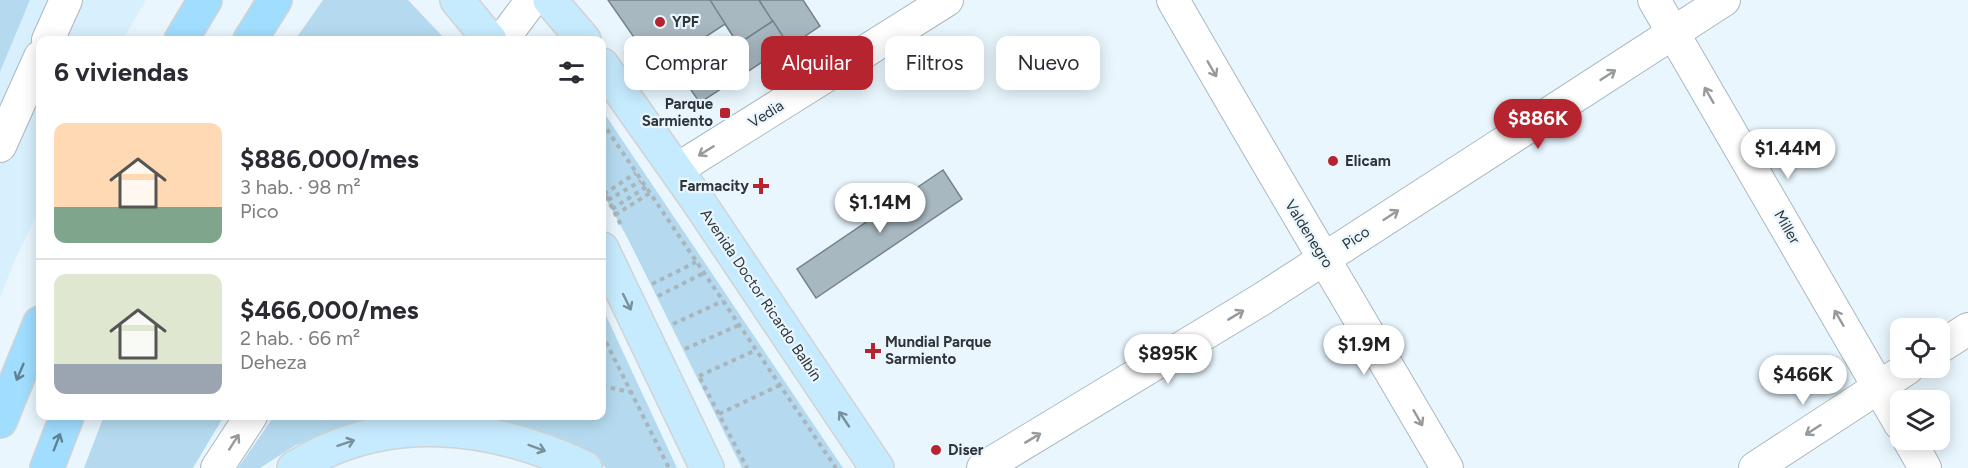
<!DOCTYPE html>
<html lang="es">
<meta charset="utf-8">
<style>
:root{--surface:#fff;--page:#f7f7f7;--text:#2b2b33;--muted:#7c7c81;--line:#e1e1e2;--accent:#b6252f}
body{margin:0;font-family:Figtree,sans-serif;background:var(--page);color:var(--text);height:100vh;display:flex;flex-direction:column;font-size:22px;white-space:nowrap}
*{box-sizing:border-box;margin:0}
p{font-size:20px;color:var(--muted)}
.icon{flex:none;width:33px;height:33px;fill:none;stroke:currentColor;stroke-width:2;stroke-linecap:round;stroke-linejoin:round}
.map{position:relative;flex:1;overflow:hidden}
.panel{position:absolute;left:36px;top:36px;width:570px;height:384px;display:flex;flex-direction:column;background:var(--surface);border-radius:12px;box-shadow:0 3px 15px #0003}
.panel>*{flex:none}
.top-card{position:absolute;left:624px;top:36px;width:570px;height:54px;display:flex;gap:12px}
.controls{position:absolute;left:1890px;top:318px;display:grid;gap:12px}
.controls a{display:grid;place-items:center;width:60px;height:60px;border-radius:12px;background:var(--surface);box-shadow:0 3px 15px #0003;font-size:30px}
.price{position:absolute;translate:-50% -51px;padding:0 14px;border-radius:21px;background:#fff;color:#222;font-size:20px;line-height:39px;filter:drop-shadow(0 2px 3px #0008)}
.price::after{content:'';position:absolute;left:50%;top:36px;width:18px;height:14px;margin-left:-9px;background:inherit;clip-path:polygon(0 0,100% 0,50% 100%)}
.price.selected{background:var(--accent);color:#fff}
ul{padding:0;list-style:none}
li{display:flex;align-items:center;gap:18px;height:150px;padding:0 18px}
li+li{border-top:2px solid var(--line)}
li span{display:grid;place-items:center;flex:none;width:168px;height:120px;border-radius:12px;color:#555}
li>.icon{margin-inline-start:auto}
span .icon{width:72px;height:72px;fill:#fffc;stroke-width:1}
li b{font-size:26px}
h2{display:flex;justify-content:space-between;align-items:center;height:72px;padding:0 18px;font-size:26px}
.tag{padding:0 21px;border-radius:12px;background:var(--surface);box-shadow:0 3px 15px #0003;font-size:21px;line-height:54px}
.tag.selected{background:var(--accent);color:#fff}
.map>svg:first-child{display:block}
.built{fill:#d8f0fe}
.green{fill:#b5daef}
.building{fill:#a8b8c1;stroke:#74838c;stroke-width:1.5}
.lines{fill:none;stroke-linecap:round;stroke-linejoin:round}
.minor-casing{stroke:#a9b8c2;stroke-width:34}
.major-casing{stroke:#d1d3d3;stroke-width:36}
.highway-casing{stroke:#d1d3d3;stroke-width:36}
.path{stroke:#aab5bb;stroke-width:4;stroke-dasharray:4.5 4.5;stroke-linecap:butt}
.minor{stroke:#fff;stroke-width:32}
.major{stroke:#c6ebfe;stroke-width:33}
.highway{stroke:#a0ddfe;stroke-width:33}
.oneway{stroke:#979a9c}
.oneway2{stroke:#7a909c}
.oneway3{stroke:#628192}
.poi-dot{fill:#b6252f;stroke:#e9f6fe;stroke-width:2}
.labels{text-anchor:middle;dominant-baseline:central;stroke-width:4.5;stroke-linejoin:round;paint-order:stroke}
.poi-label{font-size:15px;font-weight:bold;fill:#2f3539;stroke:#e9f6fe;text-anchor:start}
.street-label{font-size:15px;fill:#2f3539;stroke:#e9f6fe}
</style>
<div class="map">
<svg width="1968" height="468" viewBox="0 0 1968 468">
<rect width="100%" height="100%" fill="#e9f6fe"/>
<path class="built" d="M30 0H146L123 40H40V208L15 260 0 297V72Z"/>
<g class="green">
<path d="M0 0H30L0 72Z"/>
<path d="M323 0H408L446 40H295Z"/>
<path d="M602 110 843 468H742L628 239 602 192Z"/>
<path d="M602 307 677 468H606L565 442 435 417 381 418 333 431 296 445 260 468H238L274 416H602Z"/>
<path d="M104 416H224L193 468H84Z"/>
</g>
<g class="building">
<path d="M608 0H759L773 21 738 44 725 24 699 41 713 60 670 89Z"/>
<path d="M710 0H759L773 21 738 44Z"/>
<path d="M759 0H803L820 26 789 47Z"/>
<path d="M773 21 786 41 764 56 767 59 704 100H698L684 80Z"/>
<path d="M943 170 962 199 816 298 797 269Z"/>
</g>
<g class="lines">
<g class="minor-casing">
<g id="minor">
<path d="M1173 0C1263 157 1356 312 1447 468"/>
<path d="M1654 0 1900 424"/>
<path d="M48 40 66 0"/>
<path d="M502 40 532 0"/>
<path d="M0 146 40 57"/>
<path d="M676 170 947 0"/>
<path d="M1940 347 1968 329"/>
<path d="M1909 440 1925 468"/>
<path d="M217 468 251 416"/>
<path d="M983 468 1262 299 1724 0"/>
<path d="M1755 468 1908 368"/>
</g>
</g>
<g class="major-casing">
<g id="major">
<path d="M457 0 490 40"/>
<path d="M550 0 584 40"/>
<path d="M602 65 696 198 877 468"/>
<path d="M602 249 707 468"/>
<path d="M294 468C386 411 491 423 585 468"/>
</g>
</g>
<g class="highway-casing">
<g id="highway">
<path d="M181 40 205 0"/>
<path d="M250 40 275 0"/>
<path d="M0 421 40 323"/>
<path d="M47 468 67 416"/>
</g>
</g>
<g class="path">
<path d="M602 122 836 468"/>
<path d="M602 188 621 225"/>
<path d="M604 194 636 173"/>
<path d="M608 200 641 181"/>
<path d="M612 209 646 187"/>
<path d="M615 215 650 193"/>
<path d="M652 284 696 262"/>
<path d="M658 296 704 273"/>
<path d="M673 324 723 301"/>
<path d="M602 334 669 468"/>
<path d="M685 349 739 325"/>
<path d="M699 376 756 350"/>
<path d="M700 378 747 468"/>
<path d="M602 386 630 392"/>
<path d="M719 414 780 385"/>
</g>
<use href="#minor" class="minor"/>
<use href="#major" class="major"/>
<use href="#highway" class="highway"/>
</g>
<defs><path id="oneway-shaft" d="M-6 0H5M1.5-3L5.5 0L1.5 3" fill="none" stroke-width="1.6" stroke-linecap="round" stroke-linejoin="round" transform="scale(1.5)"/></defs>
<g class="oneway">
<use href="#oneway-shaft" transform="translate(1212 69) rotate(60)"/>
<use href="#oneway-shaft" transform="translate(1608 75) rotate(-33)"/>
<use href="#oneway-shaft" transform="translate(1709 95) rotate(-120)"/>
<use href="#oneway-shaft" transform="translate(706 151) rotate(148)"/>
<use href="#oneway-shaft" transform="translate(1391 215) rotate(-33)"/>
<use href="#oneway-shaft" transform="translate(1236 315) rotate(-31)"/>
<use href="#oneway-shaft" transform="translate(1839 318) rotate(-120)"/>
<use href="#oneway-shaft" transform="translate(1418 418) rotate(60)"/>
<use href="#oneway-shaft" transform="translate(1813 430) rotate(147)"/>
<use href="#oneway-shaft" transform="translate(1033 438) rotate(-31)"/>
<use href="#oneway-shaft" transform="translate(234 442) rotate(-57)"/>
</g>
<g class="oneway2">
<use href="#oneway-shaft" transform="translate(627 302) rotate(64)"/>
<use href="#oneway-shaft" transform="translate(844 419) rotate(-124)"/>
<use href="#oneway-shaft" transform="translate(346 443) rotate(-19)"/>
<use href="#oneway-shaft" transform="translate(537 448) rotate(20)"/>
</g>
<g class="oneway3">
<use href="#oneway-shaft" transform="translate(20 372) rotate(113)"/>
<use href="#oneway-shaft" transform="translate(57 442) rotate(-69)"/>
</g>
<g class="poi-dot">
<circle cx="660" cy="22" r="6"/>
<rect x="719" y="107" width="12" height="12" rx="3"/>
<circle cx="1333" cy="161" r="6"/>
<path d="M758 177h6v6h6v6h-6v6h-6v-6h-6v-6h6z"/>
<path d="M870 342h6v6h6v6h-6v6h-6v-6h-6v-6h6z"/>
<circle cx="936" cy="450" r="6"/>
</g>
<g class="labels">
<g class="poi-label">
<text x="672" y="22">YPF</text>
<text x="713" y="104" text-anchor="end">Parque<tspan x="713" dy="17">Sarmiento</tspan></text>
<text x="1345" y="161">Elicam</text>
<text x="749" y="186" text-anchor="end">Farmacity</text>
<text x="885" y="342">Mundial Parque<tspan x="885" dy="17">Sarmiento</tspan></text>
<text x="948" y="450">Diser</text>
</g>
<g class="street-label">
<text transform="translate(766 114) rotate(-32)">Vedia</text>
<text transform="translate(1787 227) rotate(60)">Miller</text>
<text transform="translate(1309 234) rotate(58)">Valdenegro</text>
<text transform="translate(1356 238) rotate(-33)">Pico</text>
<text transform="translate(761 295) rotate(56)">Avenida Doctor Ricardo Balbín</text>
</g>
</g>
</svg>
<div class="controls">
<a><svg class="icon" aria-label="locate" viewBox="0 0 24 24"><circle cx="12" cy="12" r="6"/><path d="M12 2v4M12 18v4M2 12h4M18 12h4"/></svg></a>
<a><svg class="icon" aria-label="layers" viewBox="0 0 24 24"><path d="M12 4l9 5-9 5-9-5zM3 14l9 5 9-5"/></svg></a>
</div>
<b class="price selected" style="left:1538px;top:150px">$886K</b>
<b class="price" style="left:1788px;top:180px">$1.44M</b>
<b class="price" style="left:880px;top:234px">$1.14M</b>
<b class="price" style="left:1364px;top:376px">$1.9M</b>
<b class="price" style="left:1168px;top:385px">$895K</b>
<b class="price" style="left:1803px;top:406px">$466K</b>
<div class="top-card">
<a class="tag">Comprar</a>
<a class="tag selected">Alquilar</a>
<a class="tag">Filtros</a>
<a class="tag">Nuevo</a>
</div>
<section class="panel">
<h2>6 viviendas<svg class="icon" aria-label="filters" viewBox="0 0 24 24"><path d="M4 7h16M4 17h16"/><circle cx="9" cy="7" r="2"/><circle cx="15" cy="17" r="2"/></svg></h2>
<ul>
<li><span style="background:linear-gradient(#ffd9b3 70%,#7fa58c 0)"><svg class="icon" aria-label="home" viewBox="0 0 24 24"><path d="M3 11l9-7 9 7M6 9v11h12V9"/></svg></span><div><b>$886,000/mes</b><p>3 hab. · 98 m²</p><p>Pico</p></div></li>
<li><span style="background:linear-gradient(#dfe7d0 75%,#9aa5b1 0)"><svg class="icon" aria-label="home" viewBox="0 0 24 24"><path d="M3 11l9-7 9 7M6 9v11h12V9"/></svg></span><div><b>$466,000/mes</b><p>2 hab. · 66 m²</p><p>Deheza</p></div></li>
</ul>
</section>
</div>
